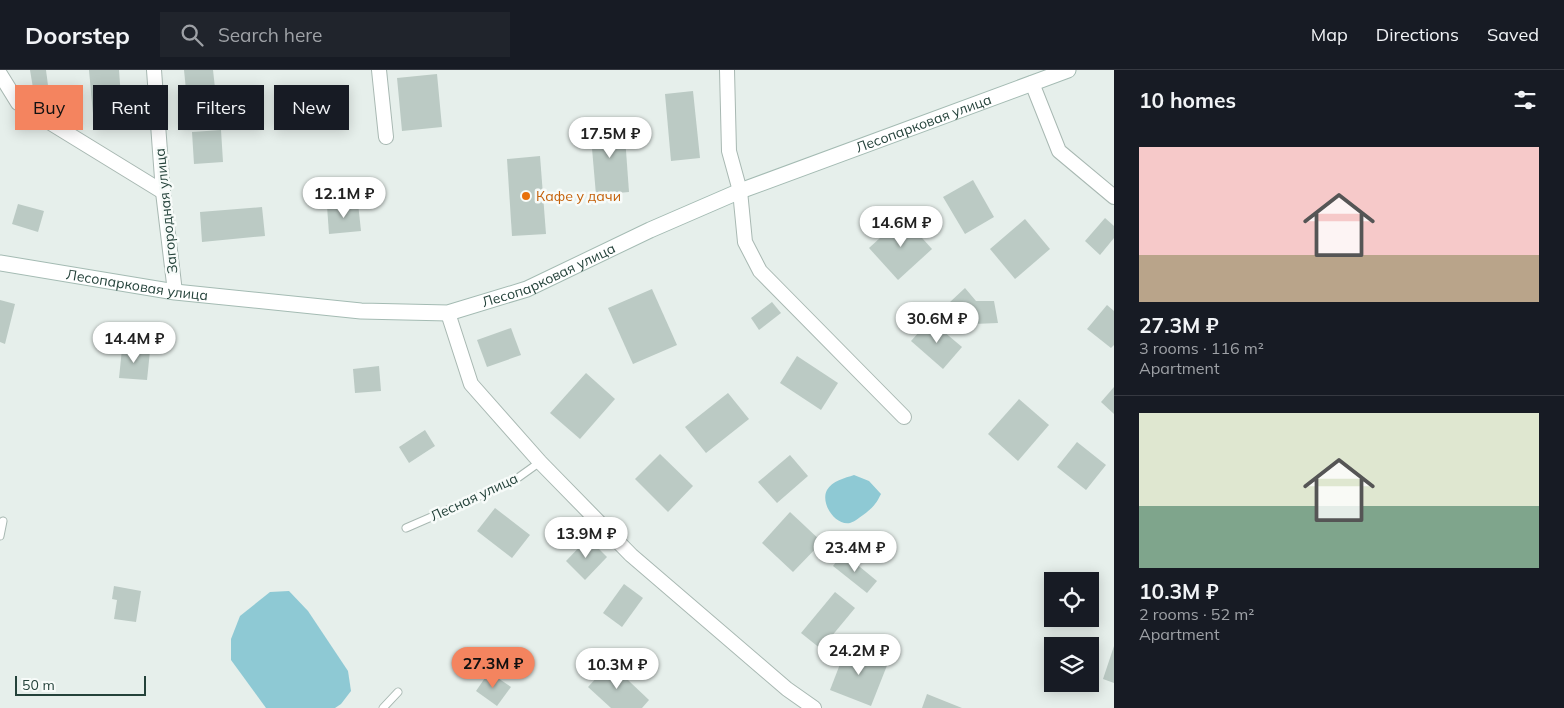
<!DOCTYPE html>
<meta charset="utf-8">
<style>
:root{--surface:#171b24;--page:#20242c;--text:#f1f3f6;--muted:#9ea1a6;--line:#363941;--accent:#f4845f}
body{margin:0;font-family:Mulish,sans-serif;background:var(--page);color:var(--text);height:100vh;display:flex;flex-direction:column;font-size:19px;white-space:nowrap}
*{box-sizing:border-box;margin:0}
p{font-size:16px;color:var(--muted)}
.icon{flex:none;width:28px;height:28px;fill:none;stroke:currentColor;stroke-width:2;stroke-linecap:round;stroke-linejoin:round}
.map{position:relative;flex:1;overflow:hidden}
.sheet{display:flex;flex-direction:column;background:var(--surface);width:450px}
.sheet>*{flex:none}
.banner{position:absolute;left:15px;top:15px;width:475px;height:45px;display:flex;gap:10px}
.controls{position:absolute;left:1044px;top:502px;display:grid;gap:10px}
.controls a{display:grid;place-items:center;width:55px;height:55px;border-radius:0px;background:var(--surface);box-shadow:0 2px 12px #0003;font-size:25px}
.scale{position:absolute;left:15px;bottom:12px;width:131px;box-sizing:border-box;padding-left:5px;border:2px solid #24423a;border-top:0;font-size:14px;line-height:18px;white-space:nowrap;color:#24423a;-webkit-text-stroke:4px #f7fbf9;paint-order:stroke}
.price{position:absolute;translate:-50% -42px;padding:0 11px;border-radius:18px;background:#fff;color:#222;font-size:16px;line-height:32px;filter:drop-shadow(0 1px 2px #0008)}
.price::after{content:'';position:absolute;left:50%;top:30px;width:15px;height:11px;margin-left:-8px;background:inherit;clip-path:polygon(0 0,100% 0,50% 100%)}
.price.active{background:var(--accent);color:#111}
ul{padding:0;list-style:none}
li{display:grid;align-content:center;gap:10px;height:265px;padding:0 25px}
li+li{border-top:1px solid var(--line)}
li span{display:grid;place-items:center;height:155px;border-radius:0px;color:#555}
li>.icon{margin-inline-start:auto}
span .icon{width:90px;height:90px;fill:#fffc;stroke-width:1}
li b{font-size:21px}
h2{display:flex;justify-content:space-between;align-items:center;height:60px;padding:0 25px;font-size:21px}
.chip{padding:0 18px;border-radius:0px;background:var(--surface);box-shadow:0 2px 12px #0003;font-size:18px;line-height:45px}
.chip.active{background:var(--accent);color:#111}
header{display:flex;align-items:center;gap:30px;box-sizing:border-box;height:70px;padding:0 25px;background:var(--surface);border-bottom:1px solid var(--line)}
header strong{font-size:24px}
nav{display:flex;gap:28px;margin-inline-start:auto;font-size:18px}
.search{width:350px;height:45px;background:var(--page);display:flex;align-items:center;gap:12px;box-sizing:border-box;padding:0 18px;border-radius:0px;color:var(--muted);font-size:19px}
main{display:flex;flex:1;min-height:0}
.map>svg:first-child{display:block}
.water{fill:#8ec9d4}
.building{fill:#bbcac4}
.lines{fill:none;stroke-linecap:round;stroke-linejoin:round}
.lane-casing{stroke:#a8b8b2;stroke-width:9}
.street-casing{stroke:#a8b8b2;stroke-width:16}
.secondary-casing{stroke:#a4bbb3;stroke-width:17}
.lane{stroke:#fff;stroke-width:7}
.street{stroke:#fff;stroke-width:14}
.secondary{stroke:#fff;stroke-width:15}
.food-dot{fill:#e8710a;stroke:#f7fbf9;stroke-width:2}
.labels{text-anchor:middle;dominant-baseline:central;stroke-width:5;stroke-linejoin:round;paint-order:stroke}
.street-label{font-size:14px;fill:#24423a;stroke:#f7fbf9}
.food-label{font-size:14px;fill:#c56008;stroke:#f7fbf9;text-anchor:start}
</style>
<header>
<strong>Doorstep</strong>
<div class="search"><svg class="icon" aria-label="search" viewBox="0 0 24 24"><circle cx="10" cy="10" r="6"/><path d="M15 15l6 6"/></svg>Search here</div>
<nav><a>Map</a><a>Directions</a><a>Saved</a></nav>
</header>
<main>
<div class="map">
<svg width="1114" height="638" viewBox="0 0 1114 638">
<rect width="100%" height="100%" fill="#e6efeb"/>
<g class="water">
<path d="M854 405 869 411 881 424C879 427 878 431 875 434 873 438 855 452 850 453 835 456 820 433 827 420 832 411 845 408 854 405Z"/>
<path d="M289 521 308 541 348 601 351 621 341 634 335 638H266L231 590V569L240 546 270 522Z"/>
</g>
<g class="building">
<path d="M30 0H46L49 23 34 24Z"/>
<path d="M89 0H119L122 41 93 44Z"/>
<path d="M184 0H213L216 27 187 30Z"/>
<path d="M437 4 442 57 402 61 397 8Z"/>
<path d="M693 21 700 88 671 91 665 24Z"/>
<path d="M624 53 629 122 596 125 590 55Z"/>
<path d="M221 60 223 92 194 94 192 62Z"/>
<path d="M540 86 546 164 512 166 507 89Z"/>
<path d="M973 110 994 147 965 164 943 127Z"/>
<path d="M358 133 361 161 329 164 327 136Z"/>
<path d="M18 134 44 141 38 162 12 154Z"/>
<path d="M262 137 265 166 202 172 200 142Z"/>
<path d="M903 147 932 179 898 210 869 178Z"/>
<path d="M1105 148 1114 156V168L1100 185 1085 171Z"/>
<path d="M1025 149 1050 179 1015 209 990 179Z"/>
<path d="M965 218 976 231H994L998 253 974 254 950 232Z"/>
<path d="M652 219 677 275 633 294 608 238Z"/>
<path d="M0 230 15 234 5 274 0 272Z"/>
<path d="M772 232 781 243 759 260 751 248Z"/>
<path d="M1107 235 1114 241V275L1111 278 1087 259Z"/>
<path d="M930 250 962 277 943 299 911 271Z"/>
<path d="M511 258 521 285 487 297 477 270Z"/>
<path d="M122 279 150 281 147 310 119 308Z"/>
<path d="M797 286 838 313 821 340 780 313Z"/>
<path d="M379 296 381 321 355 323 353 299Z"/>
<path d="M586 303 615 329 580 369 550 343Z"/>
<path d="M1114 317V344L1101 332Z"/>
<path d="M728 323 749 349 706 383 685 357Z"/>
<path d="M1019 329 1049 355 1018 391 988 364Z"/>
<path d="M425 360 435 376 409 393 399 377Z"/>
<path d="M1077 372 1106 395 1086 420 1057 397Z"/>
<path d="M660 384 693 416 668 442 635 409Z"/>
<path d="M790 385 808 406 777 433 758 412Z"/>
<path d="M495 438 530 465 512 488 477 461Z"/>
<path d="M790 442 822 472 793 502 762 473Z"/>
<path d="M588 468 607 487 585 510 566 491Z"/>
<path d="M843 483 877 511 867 523 833 496Z"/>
<path d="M624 514 643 528 622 557 603 543Z"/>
<path d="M114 516 141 521 136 552 114 549 117 530 112 529Z"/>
<path d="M835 522 855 538 821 579 801 563Z"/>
<path d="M847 576 888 593 871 636 830 620Z"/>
<path d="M1114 576V613L1103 609Z"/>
<path d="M610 593 649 630 642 638H611L588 617Z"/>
<path d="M489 602 511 617 497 636 476 621Z"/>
<path d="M927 624 962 638H922Z"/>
</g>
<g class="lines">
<g class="lane-casing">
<g id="lane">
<path d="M406 458 512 412 540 392"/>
<path d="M0 466 3 451"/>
<path d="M383 638 398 622"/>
</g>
</g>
<g class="street-casing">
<g id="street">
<path d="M154 0 163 122 175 222"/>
<path d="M379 0 386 67"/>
<path d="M727 0 729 81 740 121 745 172 760 201 904 347"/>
<path d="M0 4 18 33 163 122"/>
<path d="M1032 13 1059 81 1114 127"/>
<path d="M448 243 471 314 540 392 631 485 787 619 814 638"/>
</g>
</g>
<g class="secondary-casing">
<g id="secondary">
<path id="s1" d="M0 193 175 222 361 241 448 243 527 219 650 160 740 121 1068 0"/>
</g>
</g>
<use href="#lane" class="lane"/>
<use href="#street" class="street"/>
<use href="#secondary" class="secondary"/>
</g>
<circle class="food-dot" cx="526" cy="126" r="5"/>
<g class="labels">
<g class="street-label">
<text stroke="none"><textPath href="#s1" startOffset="964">Лесопарковая улица</textPath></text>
<text transform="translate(166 141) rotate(-96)">Загородная улица</text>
<text stroke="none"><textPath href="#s1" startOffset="559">Лесопарковая улица</textPath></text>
<text stroke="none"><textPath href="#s1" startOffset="139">Лесопарковая улица</textPath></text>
<text transform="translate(474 427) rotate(-25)">Лесная улица</text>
</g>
<g class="food-label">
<text x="536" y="126">Кафе у дачи</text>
</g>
</g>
</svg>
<div class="controls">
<a><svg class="icon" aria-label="locate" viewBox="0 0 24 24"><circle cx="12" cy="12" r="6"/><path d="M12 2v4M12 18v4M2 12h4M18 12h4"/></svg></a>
<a><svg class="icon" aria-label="layers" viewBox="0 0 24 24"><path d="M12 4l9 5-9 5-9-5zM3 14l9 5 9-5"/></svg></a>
</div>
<div class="scale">50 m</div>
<b class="price" style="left:610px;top:89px">17.5M ₽</b>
<b class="price" style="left:344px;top:149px">12.1M ₽</b>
<b class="price" style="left:901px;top:178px">14.6M ₽</b>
<b class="price" style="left:937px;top:274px">30.6M ₽</b>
<b class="price" style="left:134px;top:294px">14.4M ₽</b>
<b class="price" style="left:586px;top:489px">13.9M ₽</b>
<b class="price" style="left:855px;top:503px">23.4M ₽</b>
<b class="price" style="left:859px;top:606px">24.2M ₽</b>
<b class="price active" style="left:493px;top:619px">27.3M ₽</b>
<b class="price" style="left:617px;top:620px">10.3M ₽</b>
<div class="banner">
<a class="chip active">Buy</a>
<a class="chip">Rent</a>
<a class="chip">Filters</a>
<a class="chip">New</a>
</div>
</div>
<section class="sheet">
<h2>10 homes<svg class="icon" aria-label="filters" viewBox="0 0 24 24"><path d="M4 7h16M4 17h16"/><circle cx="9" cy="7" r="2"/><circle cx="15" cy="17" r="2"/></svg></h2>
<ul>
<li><span style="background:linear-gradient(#f6c9c9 70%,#b9a48a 0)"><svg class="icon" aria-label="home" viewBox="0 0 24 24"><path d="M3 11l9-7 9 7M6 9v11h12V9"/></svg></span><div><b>27.3M ₽</b><p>3 rooms · 116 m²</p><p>Apartment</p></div></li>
<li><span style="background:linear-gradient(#dfe7d0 60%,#7fa58c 0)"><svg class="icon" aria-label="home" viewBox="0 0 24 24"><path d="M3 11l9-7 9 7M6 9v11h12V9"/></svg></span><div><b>10.3M ₽</b><p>2 rooms · 52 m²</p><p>Apartment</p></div></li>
</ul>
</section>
</main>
